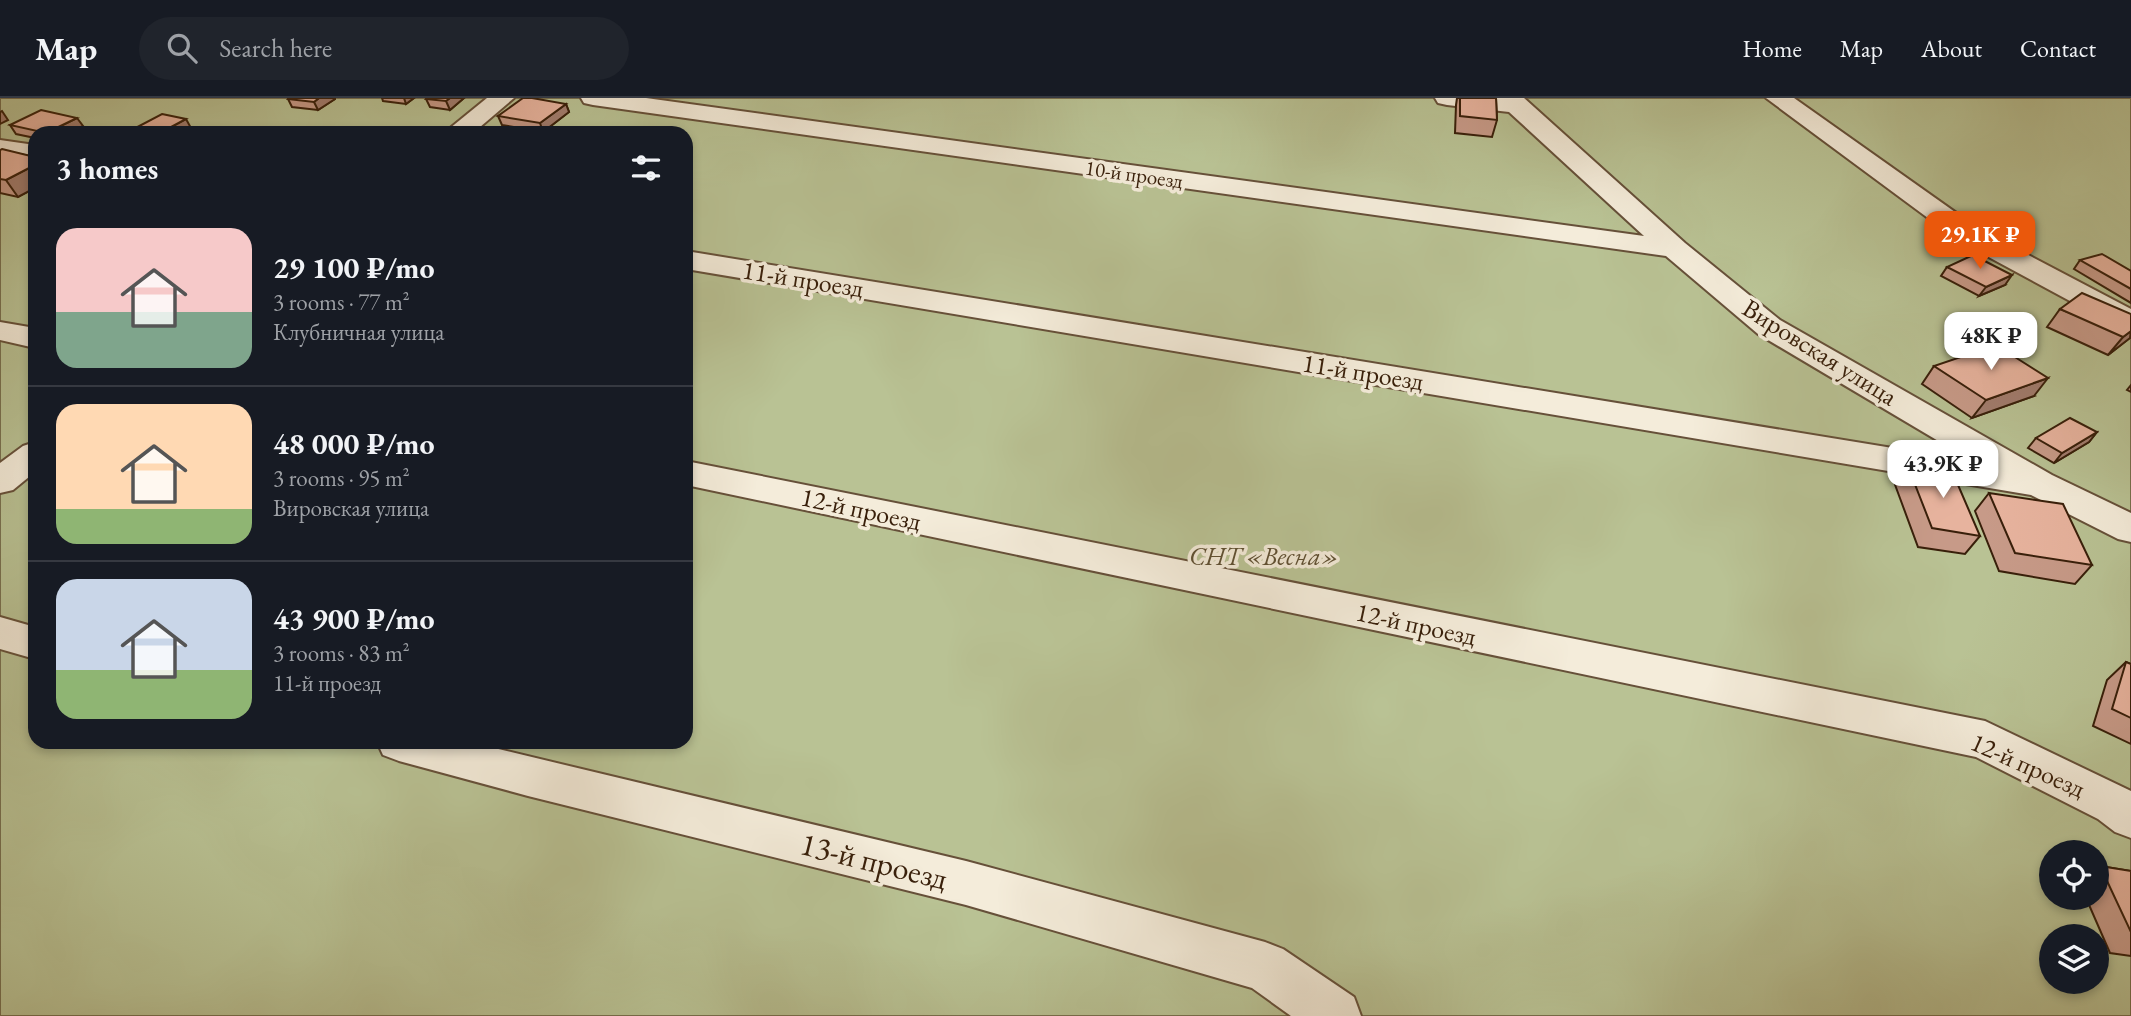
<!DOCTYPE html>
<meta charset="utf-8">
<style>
:root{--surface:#171b24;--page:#20242c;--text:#f1f3f6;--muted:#9ea1a6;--line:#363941;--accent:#ea580c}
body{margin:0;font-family:"EB Garamond",serif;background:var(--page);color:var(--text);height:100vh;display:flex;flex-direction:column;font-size:26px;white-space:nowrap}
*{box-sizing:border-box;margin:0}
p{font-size:23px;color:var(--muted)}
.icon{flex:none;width:38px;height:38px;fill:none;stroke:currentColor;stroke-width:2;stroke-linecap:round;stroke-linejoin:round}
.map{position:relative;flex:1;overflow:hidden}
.sheet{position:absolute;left:28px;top:28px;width:665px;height:623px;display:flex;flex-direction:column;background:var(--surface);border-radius:21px;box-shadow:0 4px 10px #0003}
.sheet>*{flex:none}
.controls{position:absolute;left:2039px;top:742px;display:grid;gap:14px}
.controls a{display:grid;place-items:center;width:70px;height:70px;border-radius:50%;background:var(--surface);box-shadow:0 4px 10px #0003;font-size:35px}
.price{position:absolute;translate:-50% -60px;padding:0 16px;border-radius:14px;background:#fff;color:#222;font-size:23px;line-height:46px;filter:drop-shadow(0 2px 4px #0008)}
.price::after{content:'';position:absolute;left:50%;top:42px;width:21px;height:16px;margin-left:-10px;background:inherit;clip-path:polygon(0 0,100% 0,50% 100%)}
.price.selected{background:var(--accent);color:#fff}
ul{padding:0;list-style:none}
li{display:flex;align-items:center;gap:21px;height:175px;padding:0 28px}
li+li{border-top:2px solid var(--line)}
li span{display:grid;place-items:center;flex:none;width:196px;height:140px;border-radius:21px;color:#555}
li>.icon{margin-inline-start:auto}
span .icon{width:84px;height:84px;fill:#fffc;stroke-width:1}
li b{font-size:30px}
h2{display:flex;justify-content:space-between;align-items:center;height:84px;padding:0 28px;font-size:30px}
header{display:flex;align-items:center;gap:42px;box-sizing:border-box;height:98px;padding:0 35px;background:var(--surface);border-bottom:2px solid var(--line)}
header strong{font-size:33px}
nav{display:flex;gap:38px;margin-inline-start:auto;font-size:24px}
.search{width:490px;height:63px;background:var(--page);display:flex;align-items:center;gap:18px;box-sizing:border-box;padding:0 24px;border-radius:38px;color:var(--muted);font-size:26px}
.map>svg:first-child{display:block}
.green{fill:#b9c294;stroke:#78704f;stroke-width:2;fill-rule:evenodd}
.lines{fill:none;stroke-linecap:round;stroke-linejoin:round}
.minor-casing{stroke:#665039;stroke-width:4}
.minor{fill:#f4ecda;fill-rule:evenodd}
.wall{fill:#c79a88;stroke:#381f0a;stroke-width:2}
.shaded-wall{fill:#a27d6f;stroke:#381f0a;stroke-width:2}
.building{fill:#e7b39e;stroke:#381f0a;stroke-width:2}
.labels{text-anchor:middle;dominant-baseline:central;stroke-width:7;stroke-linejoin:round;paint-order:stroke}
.far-street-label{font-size:21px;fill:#381f0a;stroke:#f4ecda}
.street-label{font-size:26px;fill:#381f0a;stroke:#f4ecda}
.park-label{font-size:26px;font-style:italic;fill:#5f5033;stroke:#f4ecda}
.near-street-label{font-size:32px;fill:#381f0a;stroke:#f4ecda}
</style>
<header>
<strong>Map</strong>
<div class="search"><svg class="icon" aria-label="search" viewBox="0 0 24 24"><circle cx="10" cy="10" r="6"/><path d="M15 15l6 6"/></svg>Search here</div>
<nav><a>Home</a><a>Map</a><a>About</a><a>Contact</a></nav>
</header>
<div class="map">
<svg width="2131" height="918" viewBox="0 0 2131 918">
<rect width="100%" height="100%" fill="#eee1c6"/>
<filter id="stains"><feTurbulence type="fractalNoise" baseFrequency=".00286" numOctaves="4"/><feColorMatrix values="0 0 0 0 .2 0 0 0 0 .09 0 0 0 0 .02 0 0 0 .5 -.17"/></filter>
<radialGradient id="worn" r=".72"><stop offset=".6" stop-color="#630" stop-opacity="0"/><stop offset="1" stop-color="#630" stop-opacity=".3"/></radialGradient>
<path class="green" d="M0 0H2131V918H0ZM35 35H686V644H35ZM2051 754H2096V800H2051ZM2051 838H2096V884H2051Z"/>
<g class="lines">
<g class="minor-casing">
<g id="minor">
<path d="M487 0H514L473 35H444Z"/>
<path d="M581 0H646L1644 138 1509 14 1447 7 1438 5 1435 0H1524L1685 145 1780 222 2052 377 2131 415V444L2118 441 2031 397 686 171V153L1972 363 1758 236 1666 158 593 7 584 5Z"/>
<path d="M1766 0H1794L1979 131 2131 211V232L2120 230 1959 143Z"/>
<path d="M0 42 35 47V63L0 58Z"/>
<path d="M0 224 35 230V250L0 242Z"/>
<path d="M35 344V374L13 392 0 395V365L23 348Z"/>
<path d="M686 363 1985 623 2131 693V740L2115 734 2098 721 1976 659 686 387Z"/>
<path d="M0 519 35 529V561L0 551Z"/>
<path d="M377 644H469L966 763 1265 844 1283 851 1354 899 1361 918H1291L1252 890 966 807 528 698 399 663 383 657Z"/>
</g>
</g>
<use href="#minor" class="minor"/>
</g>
<g class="wall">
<path d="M289 0H335V1L318 12 292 9 288 1Z"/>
<path d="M382 0H414L406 6 383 3Z"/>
<path d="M427 0H464L450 12 430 9 426 1Z"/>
<path d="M1457 0H1496L1497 22 1492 39 1455 35 1456 7Z"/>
<path d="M566 6 569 14 543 34 502 27 498 18Z"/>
<path d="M10 27 83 28 69 35H35V40L16 36Z"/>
<path d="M0 52 35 59V90L18 99 0 95Z"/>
<path d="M2080 162 2131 173V205L2074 171Z"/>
<path d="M1947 169 2005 187 1979 198 1941 178Z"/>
<path d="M2060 211 2131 239 2108 257 2047 229Z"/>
<path d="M1934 268 2034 298 1972 320 1922 286Z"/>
<path d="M2131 287V294L2127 292Z"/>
<path d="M2097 334 2089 344 2054 365 2028 350 2036 340Z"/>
<path d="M1907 366 1980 438 1965 456 1918 449 1894 384Z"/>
<path d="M1989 395 2092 467 2075 486 1999 473 1975 413Z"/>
<path d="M2126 564 2131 566V646L2093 628 2107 582Z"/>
<path d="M2100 768 2131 773V858L2110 855 2086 800H2096V771Z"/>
</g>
<g class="shaded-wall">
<path d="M319 0H335V1L318 12 314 4Z"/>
<path d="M404 0H414L406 6Z"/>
<path d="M450 0H464L450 12 446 3Z"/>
<path d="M566 6 569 14 543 34 540 25Z"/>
<path d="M2 13 8 22 0 26V14Z"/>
<path d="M77 20 83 28 69 35H46Z"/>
<path d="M186 21 191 30 181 35H160Z"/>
<path d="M35 67V90L18 99 6 82Z"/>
<path d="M2012 177 2005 187 1979 198 1986 189Z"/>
<path d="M2131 233 2130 240 2108 257 2123 239Z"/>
<path d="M2048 280 2034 298 1972 320 1986 302Z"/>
<path d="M2097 334 2089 344 2054 365 2062 355Z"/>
</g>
<g class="building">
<path d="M289 0H319L314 4 288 1Z"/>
<path d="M427 0H450L446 3 426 1Z"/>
<path d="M523 0H532L566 6 540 25 498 18Z"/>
<path d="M1460 0H1496L1497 22 1460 18Z"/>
<path d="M41 12 77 20 46 35 10 27Z"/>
<path d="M162 16 186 21 160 35H126Z"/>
<path d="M2 51 35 59V67L6 82 0 81V52Z"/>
<path d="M2102 156 2131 173V191L2080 162Z"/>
<path d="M1973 157 2012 177 1986 189 1947 169Z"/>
<path d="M2082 195 2131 216V233L2123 239 2060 211Z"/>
<path d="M1996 247 2048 280 1986 302 1934 268Z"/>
<path d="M2070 320 2097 334 2062 355 2036 340Z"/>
<path d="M1907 366 1952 373 1980 438 1932 430Z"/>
<path d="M1989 395 2063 406 2092 467 2015 455Z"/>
<path d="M2126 564 2131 566V620L2112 611Z"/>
<path d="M2100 768 2131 773V834Z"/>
</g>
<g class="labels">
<g class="far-street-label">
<text transform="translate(1134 76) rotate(8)">10-й проезд</text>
</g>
<g class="street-label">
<text transform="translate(803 181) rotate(9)">11-й проезд</text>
<text transform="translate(1820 254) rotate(32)">Вировская улица</text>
<text transform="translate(1363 274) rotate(9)">11-й проезд</text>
<text transform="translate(861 411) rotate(12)">12-й проезд</text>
<text transform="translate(1416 526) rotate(12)">12-й проезд</text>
<text transform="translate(2028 667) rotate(24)">12-й проезд</text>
</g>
<g class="park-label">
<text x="1264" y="458">СНТ «Весна»</text>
</g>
<g class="near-street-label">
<text transform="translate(874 763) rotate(14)">13-й проезд</text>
</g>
</g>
<rect width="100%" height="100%" filter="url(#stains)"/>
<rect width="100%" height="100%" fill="url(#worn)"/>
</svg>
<div class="controls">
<a><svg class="icon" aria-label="locate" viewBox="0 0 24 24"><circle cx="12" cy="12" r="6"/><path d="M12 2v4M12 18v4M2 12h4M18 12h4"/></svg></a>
<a><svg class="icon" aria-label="layers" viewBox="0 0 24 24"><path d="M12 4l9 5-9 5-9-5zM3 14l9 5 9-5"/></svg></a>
</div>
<b class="price selected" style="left:1980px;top:173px">29.1K ₽</b>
<b class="price" style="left:1991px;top:274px">48K ₽</b>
<b class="price" style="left:1943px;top:402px">43.9K ₽</b>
<section class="sheet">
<h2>3 homes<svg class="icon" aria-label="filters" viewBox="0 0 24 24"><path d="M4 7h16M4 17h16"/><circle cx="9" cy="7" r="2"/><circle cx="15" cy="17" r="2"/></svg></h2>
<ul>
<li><span style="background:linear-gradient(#f6c9c9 60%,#7fa58c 0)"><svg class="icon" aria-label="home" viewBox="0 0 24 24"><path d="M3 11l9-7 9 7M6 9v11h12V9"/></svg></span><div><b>29 100 ₽/mo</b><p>3 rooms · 77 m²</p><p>Клубничная улица</p></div></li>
<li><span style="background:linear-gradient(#ffd9b3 75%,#8fb573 0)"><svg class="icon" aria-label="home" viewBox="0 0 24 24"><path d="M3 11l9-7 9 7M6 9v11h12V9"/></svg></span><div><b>48 000 ₽/mo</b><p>3 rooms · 95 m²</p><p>Вировская улица</p></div></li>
<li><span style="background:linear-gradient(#c9d6e8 65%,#8fb573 0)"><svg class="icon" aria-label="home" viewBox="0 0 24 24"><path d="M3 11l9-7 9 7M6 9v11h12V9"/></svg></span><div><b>43 900 ₽/mo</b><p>3 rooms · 83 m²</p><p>11-й проезд</p></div></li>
</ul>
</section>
</div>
